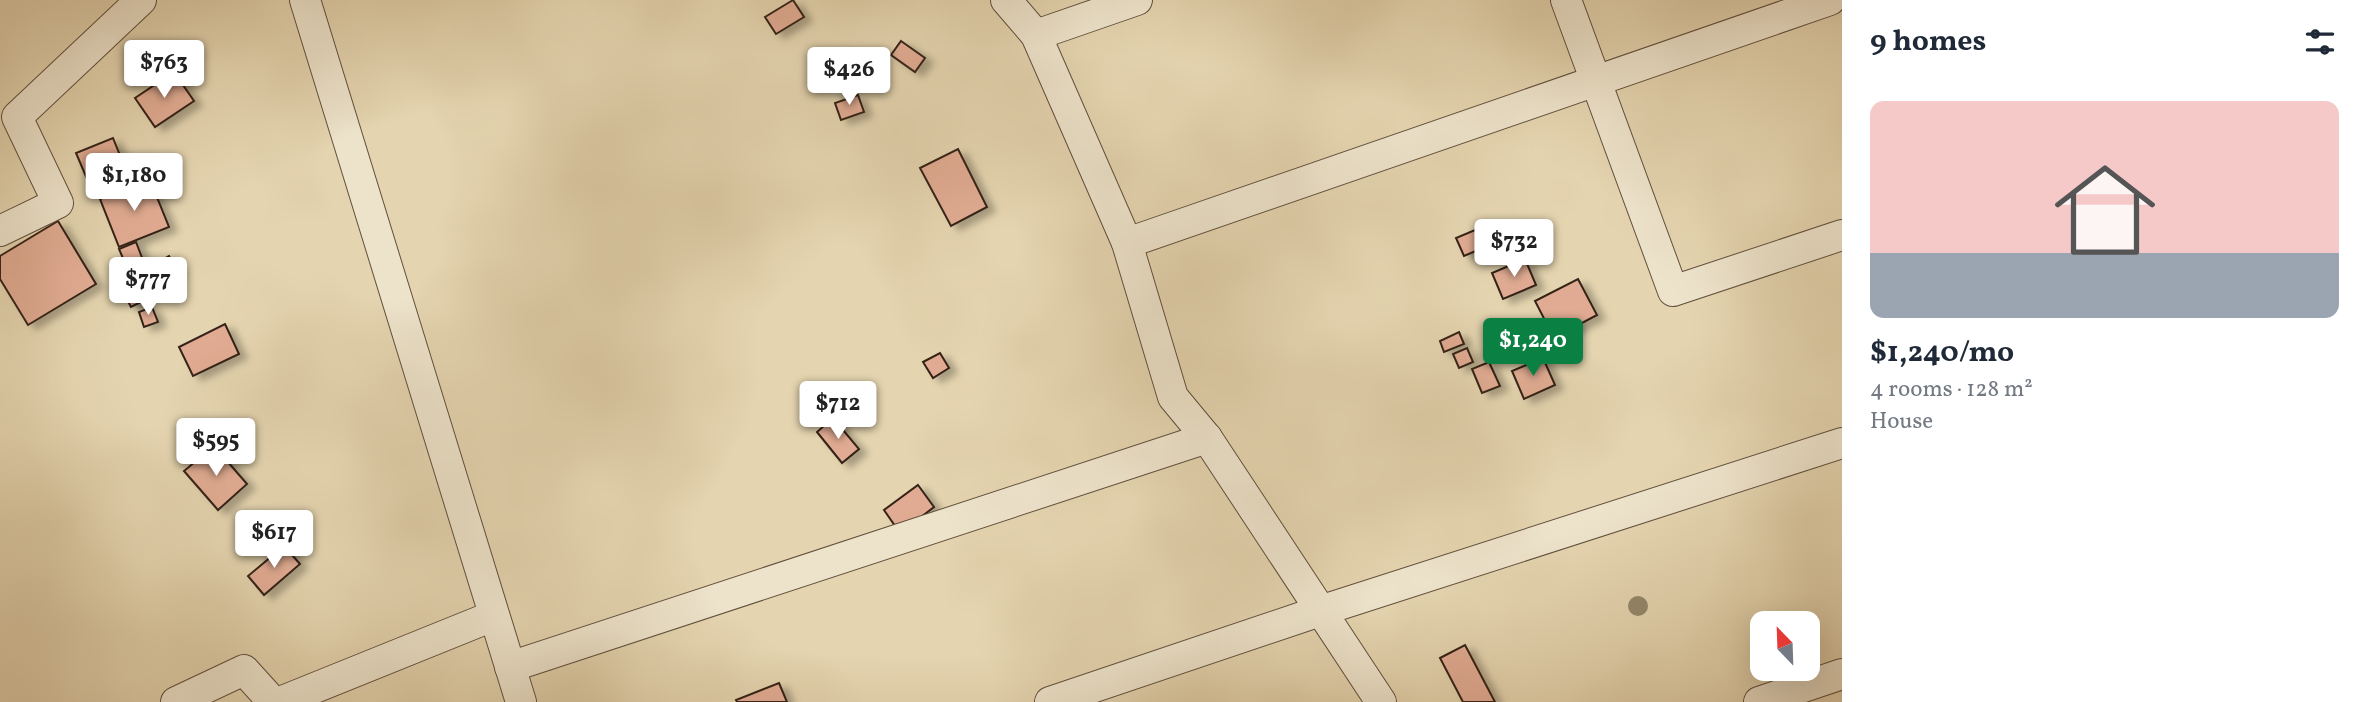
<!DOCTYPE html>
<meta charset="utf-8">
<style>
:root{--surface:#fff;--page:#f6f6f7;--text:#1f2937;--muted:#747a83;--line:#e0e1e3;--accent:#0b8043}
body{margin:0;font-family:Vollkorn,serif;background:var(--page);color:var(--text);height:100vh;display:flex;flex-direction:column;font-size:26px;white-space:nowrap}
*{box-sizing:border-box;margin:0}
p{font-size:23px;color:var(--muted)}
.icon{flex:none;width:38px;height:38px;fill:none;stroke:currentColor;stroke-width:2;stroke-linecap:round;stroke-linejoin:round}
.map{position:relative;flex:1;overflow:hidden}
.drawer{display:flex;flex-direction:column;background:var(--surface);width:525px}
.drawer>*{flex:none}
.needle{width:46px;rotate:337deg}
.tools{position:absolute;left:1750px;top:611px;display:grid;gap:14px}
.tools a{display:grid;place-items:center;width:70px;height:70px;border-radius:14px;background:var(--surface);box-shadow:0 7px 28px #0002;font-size:35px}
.price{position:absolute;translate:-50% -60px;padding:0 16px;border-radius:7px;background:#fff;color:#222;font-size:23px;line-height:46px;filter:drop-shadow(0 2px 4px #0008)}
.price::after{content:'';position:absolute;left:50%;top:42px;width:21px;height:16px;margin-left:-10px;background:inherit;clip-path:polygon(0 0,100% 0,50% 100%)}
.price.on{background:var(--accent);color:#fff}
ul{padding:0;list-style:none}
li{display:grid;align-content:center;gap:14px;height:371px;padding:0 28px}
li+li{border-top:2px solid var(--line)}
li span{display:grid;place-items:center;height:217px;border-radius:14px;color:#555}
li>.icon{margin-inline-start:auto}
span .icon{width:126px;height:126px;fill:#fffc;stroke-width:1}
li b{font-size:30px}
h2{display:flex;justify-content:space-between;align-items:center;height:84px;padding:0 28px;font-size:30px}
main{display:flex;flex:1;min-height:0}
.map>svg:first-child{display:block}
.building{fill:#e0ab92;stroke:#352317;stroke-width:2;filter:url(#shadow)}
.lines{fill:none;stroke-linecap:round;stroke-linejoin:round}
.minor-casing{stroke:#614f3d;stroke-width:32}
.minor{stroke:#ede3cb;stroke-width:30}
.tree{fill:#95886b}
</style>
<main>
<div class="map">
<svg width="1842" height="702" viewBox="0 0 1842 702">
<defs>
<filter id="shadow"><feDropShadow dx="8" dy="4.5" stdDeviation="3.5" flood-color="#0004"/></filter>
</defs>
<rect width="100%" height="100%" fill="#e4d4af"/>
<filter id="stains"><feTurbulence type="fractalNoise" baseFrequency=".00286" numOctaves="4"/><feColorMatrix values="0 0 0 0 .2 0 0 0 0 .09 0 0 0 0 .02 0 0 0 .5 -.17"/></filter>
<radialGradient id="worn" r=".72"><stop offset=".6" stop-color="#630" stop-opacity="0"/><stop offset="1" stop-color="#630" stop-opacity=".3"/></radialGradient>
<g class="building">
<path d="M793 0 804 17 776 34 765 17Z"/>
<path d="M901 41 925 58 915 72 891 55Z"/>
<path d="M174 72 194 101 155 127 135 98Z"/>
<path d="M858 95 864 112 841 120 835 103Z"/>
<path d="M113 138 123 163 87 179 76 153Z"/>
<path d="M958 149 987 207 951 226 920 168Z"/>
<path d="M150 180 169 227 119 247 100 199Z"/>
<path d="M58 221 96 284 28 325 0 279V256Z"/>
<path d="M1475 230 1483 248 1464 256 1456 238Z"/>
<path d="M136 242 144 263 128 270 119 249Z"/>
<path d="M169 256 177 271 138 292 143 301 131 307 118 283Z"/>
<path d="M1525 259 1536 285 1503 299 1492 273Z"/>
<path d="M1578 279 1597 315 1554 338 1535 301Z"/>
<path d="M152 307 158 322 144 327 139 312Z"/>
<path d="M225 324 239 354 193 376 179 347Z"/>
<path d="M1459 332 1464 344 1444 352 1440 341Z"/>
<path d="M1467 348 1473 362 1459 368 1453 354Z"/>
<path d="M940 353 949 368 933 378 923 362Z"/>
<path d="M1543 358 1555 385 1524 399 1512 371Z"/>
<path d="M1489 362 1500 386 1482 393 1472 369Z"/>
<path d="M833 418 859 449 842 463 817 432Z"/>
<path d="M214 446 247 484 218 510 184 471Z"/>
<path d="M918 485 934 507 900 533 884 510Z"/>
<path d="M284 546 300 564 264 595 248 576Z"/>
<path d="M1465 645 1495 702H1463L1440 658Z"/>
<path d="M779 683 787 702H737L736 700Z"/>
</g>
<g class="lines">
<g class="minor-casing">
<g id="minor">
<path d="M305 0 521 702"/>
<path d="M1006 0 1036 35 1127 243 1173 397 1207 438 1381 702"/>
<path d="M1566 0 1673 291 1842 235"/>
<path d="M1036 35 1137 0"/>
<path d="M0 231 58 203 17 117 141 0"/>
<path d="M1127 243 1830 0"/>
<path d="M510 667 1207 438"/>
<path d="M176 702 244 670 273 702"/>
<path d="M280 702 493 616"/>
<path d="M1050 702 1320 611 1842 443"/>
<path d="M1759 702 1842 674"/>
</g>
</g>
<use href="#minor" class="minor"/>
</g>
<circle class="tree" cx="1638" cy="606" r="10"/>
<rect width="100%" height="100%" filter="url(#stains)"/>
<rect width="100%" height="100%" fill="url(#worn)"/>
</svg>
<div class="tools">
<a><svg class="needle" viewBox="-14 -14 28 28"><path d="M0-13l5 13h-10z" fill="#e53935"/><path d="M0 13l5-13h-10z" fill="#747a83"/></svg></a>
</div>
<b class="price" style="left:164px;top:100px">$763</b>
<b class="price" style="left:849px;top:107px">$426</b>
<b class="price" style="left:134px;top:213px">$1,180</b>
<b class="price" style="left:1514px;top:279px">$732</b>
<b class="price" style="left:148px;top:317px">$777</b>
<b class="price on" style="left:1533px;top:378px">$1,240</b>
<b class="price" style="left:838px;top:441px">$712</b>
<b class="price" style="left:216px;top:478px">$595</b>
<b class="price" style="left:274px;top:570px">$617</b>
</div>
<section class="drawer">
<h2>9 homes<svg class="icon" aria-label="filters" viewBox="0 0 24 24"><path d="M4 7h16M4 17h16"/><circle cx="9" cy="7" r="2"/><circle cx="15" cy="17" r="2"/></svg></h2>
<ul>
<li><span style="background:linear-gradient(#f6c9c9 70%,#9aa5b1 0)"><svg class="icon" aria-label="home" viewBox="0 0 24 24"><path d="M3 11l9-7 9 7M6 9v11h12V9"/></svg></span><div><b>$1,240/mo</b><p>4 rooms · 128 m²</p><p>House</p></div></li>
</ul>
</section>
</main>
